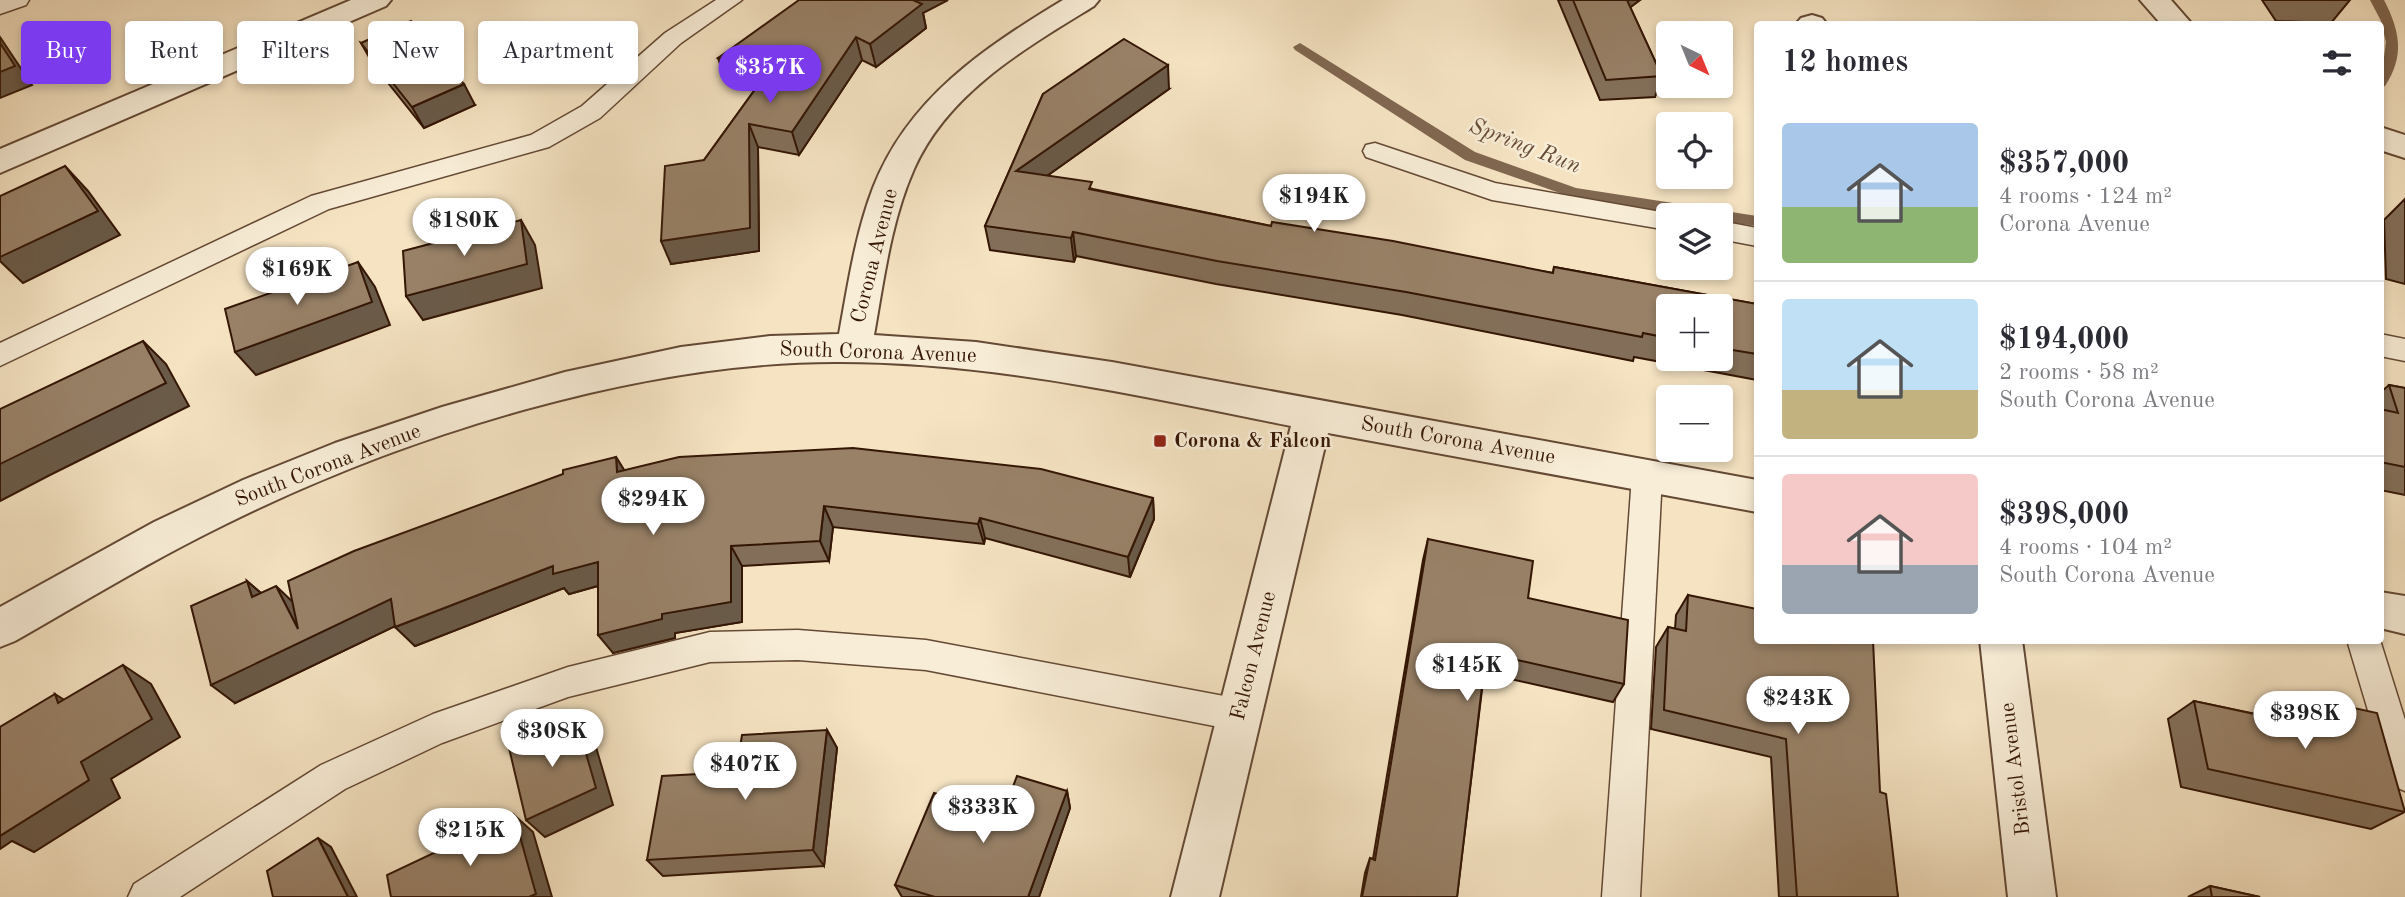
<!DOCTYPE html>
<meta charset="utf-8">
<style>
:root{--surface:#fff;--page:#f2f2f3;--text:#2b2b33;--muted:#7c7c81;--line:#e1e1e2;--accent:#7c3aed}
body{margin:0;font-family:"Old Standard TT",serif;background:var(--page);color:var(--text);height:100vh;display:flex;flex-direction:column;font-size:26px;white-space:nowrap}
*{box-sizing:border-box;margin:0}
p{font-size:23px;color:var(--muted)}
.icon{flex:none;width:38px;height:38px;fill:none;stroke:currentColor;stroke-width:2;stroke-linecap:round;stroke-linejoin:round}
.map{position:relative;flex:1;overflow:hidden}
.details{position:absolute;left:1754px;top:21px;width:630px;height:623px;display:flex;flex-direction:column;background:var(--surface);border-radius:7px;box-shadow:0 4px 10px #0003}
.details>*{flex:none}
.hud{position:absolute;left:21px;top:21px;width:665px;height:63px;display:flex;gap:14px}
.needle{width:46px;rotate:137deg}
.tools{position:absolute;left:1656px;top:21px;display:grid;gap:14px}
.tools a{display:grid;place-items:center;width:77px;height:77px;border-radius:7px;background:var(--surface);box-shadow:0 4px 10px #0003;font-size:35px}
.price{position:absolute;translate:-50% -60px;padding:0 16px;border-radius:24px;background:#fff;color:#222;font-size:23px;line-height:46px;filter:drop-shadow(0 2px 4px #0008)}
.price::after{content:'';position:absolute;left:50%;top:42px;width:21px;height:16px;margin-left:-10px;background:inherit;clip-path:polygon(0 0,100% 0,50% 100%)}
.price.on{background:var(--accent);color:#fff}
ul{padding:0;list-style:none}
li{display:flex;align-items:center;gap:21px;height:175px;padding:0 28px}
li+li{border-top:2px solid var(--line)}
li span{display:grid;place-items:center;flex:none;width:196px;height:140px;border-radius:7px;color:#555}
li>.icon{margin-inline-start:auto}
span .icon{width:84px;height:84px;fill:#fffc;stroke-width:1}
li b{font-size:30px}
h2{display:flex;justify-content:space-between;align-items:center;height:84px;padding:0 28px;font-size:30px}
.tag{padding:0 24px;border-radius:7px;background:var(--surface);box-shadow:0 4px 10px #0003;font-size:24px;line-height:63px}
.tag.on{background:var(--accent);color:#fff}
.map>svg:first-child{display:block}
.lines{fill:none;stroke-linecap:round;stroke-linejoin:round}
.stream{fill:#806750;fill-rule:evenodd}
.service-casing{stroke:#644934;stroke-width:3}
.minor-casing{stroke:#644934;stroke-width:4}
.service{fill:#f8edd7;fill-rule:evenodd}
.minor{fill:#f8edd7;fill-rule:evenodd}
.wall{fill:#836f59;stroke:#341605;stroke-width:2;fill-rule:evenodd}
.shaded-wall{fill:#6a5a48;stroke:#341605;stroke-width:2}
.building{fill:#988167;stroke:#341605;stroke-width:2}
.poi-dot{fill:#8f2418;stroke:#f8edd7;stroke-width:2.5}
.labels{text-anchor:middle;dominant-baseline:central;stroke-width:5;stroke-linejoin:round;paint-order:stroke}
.street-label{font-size:21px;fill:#341605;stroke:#f8edd7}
.poi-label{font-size:21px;font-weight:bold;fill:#341605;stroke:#f8edd7;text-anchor:start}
.water-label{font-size:23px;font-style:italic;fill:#674c37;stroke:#f8edd7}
</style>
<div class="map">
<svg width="2405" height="897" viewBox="0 0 2405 897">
<rect width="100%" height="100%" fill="#f5e3c2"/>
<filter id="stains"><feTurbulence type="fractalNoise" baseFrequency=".00286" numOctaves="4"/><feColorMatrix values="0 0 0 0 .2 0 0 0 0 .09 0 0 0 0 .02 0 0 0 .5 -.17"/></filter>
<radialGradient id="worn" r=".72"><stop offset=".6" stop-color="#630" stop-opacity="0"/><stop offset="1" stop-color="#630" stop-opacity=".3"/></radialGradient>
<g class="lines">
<g class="stream">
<path d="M2370 0H2384C2400 31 2405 56 2385 86L2380 88 2386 42 2381 21Z"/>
<path d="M1300 43 1475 152 1576 188 1757 216V226L1720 221V215H1685L1574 198 1465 160 1295 50 1293 47Z"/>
</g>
<g class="service-casing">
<g id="service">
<path d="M0 0H29L26 5 0 14Z"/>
<path d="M716 0H742L681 43 600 118 549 147 329 209 0 366V343L311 196 531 135 582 106 665 33Z"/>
<path d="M1375 143 1495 183 1678 215H1668V230L1492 200 1366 157 1363 151 1366 145Z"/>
<path d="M1720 221 1757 228V246L1720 239Z"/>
<path d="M2380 334 2405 339V361L2380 356Z"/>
<path d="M1647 464 1658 467 1662 476 1640 897H1602L1632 476 1636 467Z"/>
<path d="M798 630 926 640 1240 699 1252 704 1257 715 1252 726 1240 731 926 670 798 660 710 662 568 697 442 743 345 789 180 897H128L134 884 321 765 433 714 568 667 710 632Z"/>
<path d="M2347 640H2380L2405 720V791L2393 786 2387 774Z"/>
</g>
</g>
<g class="minor-casing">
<g id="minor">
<path d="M351 0H391L386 6 0 173V149Z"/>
<path d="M1063 0H1099L1094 6C1026 48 948 92 914 169 891 221 884 279 874 335L976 342 1112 362 1757 480V512L1328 433 1219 897H1171L1291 426C1142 396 992 362 839 362 640 361 404 436 226 524 154 559 85 601 15 641L0 647V607L154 522 243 480 335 443 442 407 565 372 681 347 770 336 839 334C848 285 855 235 873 188 908 98 984 48 1063 0Z"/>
<path d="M2140 0H2171L2192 24H2161Z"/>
<path d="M1812 15 1822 18 1827 24H1796L1801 18Z"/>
<path d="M2380 127 2405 135V158L2380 150Z"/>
<path d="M2380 592 2405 596V634L2380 628Z"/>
<path d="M1980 640H2022L2056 897H2008Z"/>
</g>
</g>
<use href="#service" class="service"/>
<use href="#minor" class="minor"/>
</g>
<g class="wall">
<path d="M1558 0H1640L1630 7 1662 76 1655 97 1600 100Z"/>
<path d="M2262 0H2350L2331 23 2276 21Z"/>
<path d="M923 13 926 28 876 67 862 60 799 155 758 147 759 251 671 264 704 160 756 88 726 82 718 58Z"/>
<path d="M361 43 475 105 424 128 373 64Z"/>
<path d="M1169 89 1047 176 1093 189 1271 226 1553 273 1554 267 1757 304V380L1634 357 1633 361 1402 315 1216 284 1076 256 1074 262 990 250 985 226 1043 94ZM1668 306H1720V359H1668Z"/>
<path d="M2405 199V284L2386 279 2384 220Z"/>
<path d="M2389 385 2405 388V495L2380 490V393Z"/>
<path d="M616 457 624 470 1153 498 1154 519 1130 577 985 538 984 544 833 527 829 561 742 566V622L675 633V638L613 653 598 586 569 594 564 588 415 646 395 626 235 703 247 581 261 593 292 601Z"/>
<path d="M1428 539 1528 598 1624 684 1613 702 1484 673 1457 897H1361L1365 873 1370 858 1373 859 1423 560Z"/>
<path d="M1688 595 1880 792 1898 897H1779L1771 757 1651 729 1656 647 1668 627 1675 629 1676 615Z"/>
<path d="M2299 696 2405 812 2371 829 2181 787 2168 719 2194 701 2270 717V715Z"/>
<path d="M827 730 837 748 824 866 663 876 647 860Z"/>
<path d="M1067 791 1070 808 1039 897H902L895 885 1003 813Z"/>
<path d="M2210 886 2260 897H2188Z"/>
</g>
<g class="shaded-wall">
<path d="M906 0H948L923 13 926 28 876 67 870 44Z"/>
<path d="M1623 0H1640L1619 16Z"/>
<path d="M0 37 32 85 0 98Z"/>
<path d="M856 37 862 60 799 155 792 132Z"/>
<path d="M1168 65 1169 89 1020 195 1016 171Z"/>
<path d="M464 84 475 105 424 128 412 107Z"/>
<path d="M749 124 758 147 759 251 671 264 661 241Z"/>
<path d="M65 166 88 191 120 235 23 283 0 261V257Z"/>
<path d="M521 220 535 245 542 288 423 320 406 296Z"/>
<path d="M1073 232 1076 256 1074 262 1071 238Z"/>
<path d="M358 262 375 287 390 325 256 375 235 352Z"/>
<path d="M143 341 166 364 189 406 50 475 0 501V464Z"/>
<path d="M616 457 629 478 617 472Z"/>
<path d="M1153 498 1154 519 1130 577 1128 557Z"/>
<path d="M824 506 833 527 829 561 820 541Z"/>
<path d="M980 518 985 538 984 544 978 524Z"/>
<path d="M731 546 742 566V622L675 633V638L613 653 598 635 662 614Z"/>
<path d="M598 562 612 582 569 594 564 588 415 646 395 627 553 566Z"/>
<path d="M247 581 270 601 252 597Z"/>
<path d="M276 586 297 606 391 599 410 619 235 703 211 685 298 629Z"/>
<path d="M123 665 151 684 180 737 111 779 120 798 34 852 12 841 0 849V821Z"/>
<path d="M55 694 85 713 58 703Z"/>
<path d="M576 719 593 737 613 805 545 837 526 820Z"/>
<path d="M827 730 837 748 824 866 813 850Z"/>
<path d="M1067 791 1070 808 1039 897H1028Z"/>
<path d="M514 815 533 832 552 897H529Z"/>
<path d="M318 838 331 847 357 897H348Z"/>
</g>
<g class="building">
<path d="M799 0H913L922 4 870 44 856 37 792 132 749 124 750 228 661 241 665 166 704 160 769 70 718 58Z"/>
<path d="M1573 0H1627L1662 76 1606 80Z"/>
<path d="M411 21 464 84 412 107 361 43Z"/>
<path d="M1124 39 1168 65 1016 171 1092 182 1089 189 1271 226 1272 222 1393 241 1553 273 1554 267 1757 304V354L1720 348V306H1668V338L1643 333 1642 337 1406 292 1217 261 1073 232 1071 238 985 226 1043 94Z"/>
<path d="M0 43 15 66 0 72Z"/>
<path d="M65 166 98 211 0 257V196Z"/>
<path d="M521 220 527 264 406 296 403 251Z"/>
<path d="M358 262 372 302 235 352 225 309Z"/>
<path d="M143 341 166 383 0 464V409Z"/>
<path d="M2389 385 2405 388V467L2380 462V409L2398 413Z"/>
<path d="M853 448 1041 469 1153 498 1128 557 980 518 978 524 824 506 820 541 731 546V602L662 614V619L598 635V562L553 574V566L395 627 391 599 211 685 191 606 247 581 252 597 276 586 298 629 288 581 354 551 563 474V470L616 457 617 472 679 457Z"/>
<path d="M1428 539 1533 561 1528 598 1628 620 1624 684 1486 653 1457 897H1362L1370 858 1375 860Z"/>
<path d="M1688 595 1757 609V640H1873L1880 792 1886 794 1898 897H1797L1786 739 1664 710 1668 627 1686 631Z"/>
<path d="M123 665 152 719 81 762 89 780 0 836V727L55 694 58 703Z"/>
<path d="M2299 696 2377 713 2405 812 2208 769 2194 701 2305 725Z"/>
<path d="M576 719 596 788 526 820 509 748Z"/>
<path d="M827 730 813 850 647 860 662 776 736 772 742 735Z"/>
<path d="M1017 776 1067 791 1028 897H935L895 885 934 793 1003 813Z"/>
<path d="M514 815 536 894 529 897H391L387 875Z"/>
<path d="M318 838 348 897H273L267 871Z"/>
<path d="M2210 886 2260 897H2212Z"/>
</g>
<rect class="poi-dot" x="1153" y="434" width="14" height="14" rx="3.5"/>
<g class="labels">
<g class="street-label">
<text transform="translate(875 256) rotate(-76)">Corona Avenue</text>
<text transform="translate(878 353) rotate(2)">South Corona Avenue</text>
<text transform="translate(1458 441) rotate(10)">South Corona Avenue</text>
<text transform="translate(328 466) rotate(-21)">South Corona Avenue</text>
<text transform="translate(1254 656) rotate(-76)">Falcon Avenue</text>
<text transform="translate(2016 769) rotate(-97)">Bristol Avenue</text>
</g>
<g class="poi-label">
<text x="1174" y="441">Corona &amp; Falcon</text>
</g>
<g class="water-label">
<text transform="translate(1525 146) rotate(21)">Spring Run</text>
</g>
</g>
<rect width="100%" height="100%" filter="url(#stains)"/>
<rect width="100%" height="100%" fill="url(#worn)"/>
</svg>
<div class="tools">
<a><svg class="needle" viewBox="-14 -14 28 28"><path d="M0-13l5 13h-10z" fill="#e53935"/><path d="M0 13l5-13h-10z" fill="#7c7c81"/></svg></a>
<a><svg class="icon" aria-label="locate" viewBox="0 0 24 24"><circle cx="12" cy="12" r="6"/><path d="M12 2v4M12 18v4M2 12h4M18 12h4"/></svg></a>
<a><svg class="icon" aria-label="layers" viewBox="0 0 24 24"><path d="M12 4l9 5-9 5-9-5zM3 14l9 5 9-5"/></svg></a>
<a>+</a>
<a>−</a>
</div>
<b class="price on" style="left:770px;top:105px">$357K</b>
<b class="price" style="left:1314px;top:234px">$194K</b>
<b class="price" style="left:464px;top:258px">$180K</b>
<b class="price" style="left:297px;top:307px">$169K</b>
<b class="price" style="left:653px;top:537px">$294K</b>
<b class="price" style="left:1467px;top:703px">$145K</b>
<b class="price" style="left:1798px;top:736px">$243K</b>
<b class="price" style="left:2305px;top:751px">$398K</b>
<b class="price" style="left:552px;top:769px">$308K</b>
<b class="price" style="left:745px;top:802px">$407K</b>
<b class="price" style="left:983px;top:845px">$333K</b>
<b class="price" style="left:470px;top:868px">$215K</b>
<div class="hud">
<a class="tag on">Buy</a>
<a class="tag">Rent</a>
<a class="tag">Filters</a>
<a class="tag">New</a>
<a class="tag">Apartment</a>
</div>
<section class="details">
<h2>12 homes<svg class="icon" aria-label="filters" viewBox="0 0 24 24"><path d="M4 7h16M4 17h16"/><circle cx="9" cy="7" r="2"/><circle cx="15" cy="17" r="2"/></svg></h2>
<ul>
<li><span style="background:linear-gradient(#a9c7e8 60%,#8fb573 0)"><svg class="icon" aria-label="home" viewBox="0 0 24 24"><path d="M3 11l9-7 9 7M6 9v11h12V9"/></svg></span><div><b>$357,000</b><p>4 rooms · 124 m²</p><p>Corona Avenue</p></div></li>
<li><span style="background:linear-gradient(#bfe0f5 65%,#c2b280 0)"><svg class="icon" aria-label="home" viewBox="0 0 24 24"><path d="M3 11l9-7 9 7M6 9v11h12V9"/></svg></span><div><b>$194,000</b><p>2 rooms · 58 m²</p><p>South Corona Avenue</p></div></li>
<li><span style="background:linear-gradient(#f6c9c9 65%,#9aa5b1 0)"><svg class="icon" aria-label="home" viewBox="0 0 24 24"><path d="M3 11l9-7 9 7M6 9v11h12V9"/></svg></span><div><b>$398,000</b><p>4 rooms · 104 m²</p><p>South Corona Avenue</p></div></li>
</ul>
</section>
</div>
